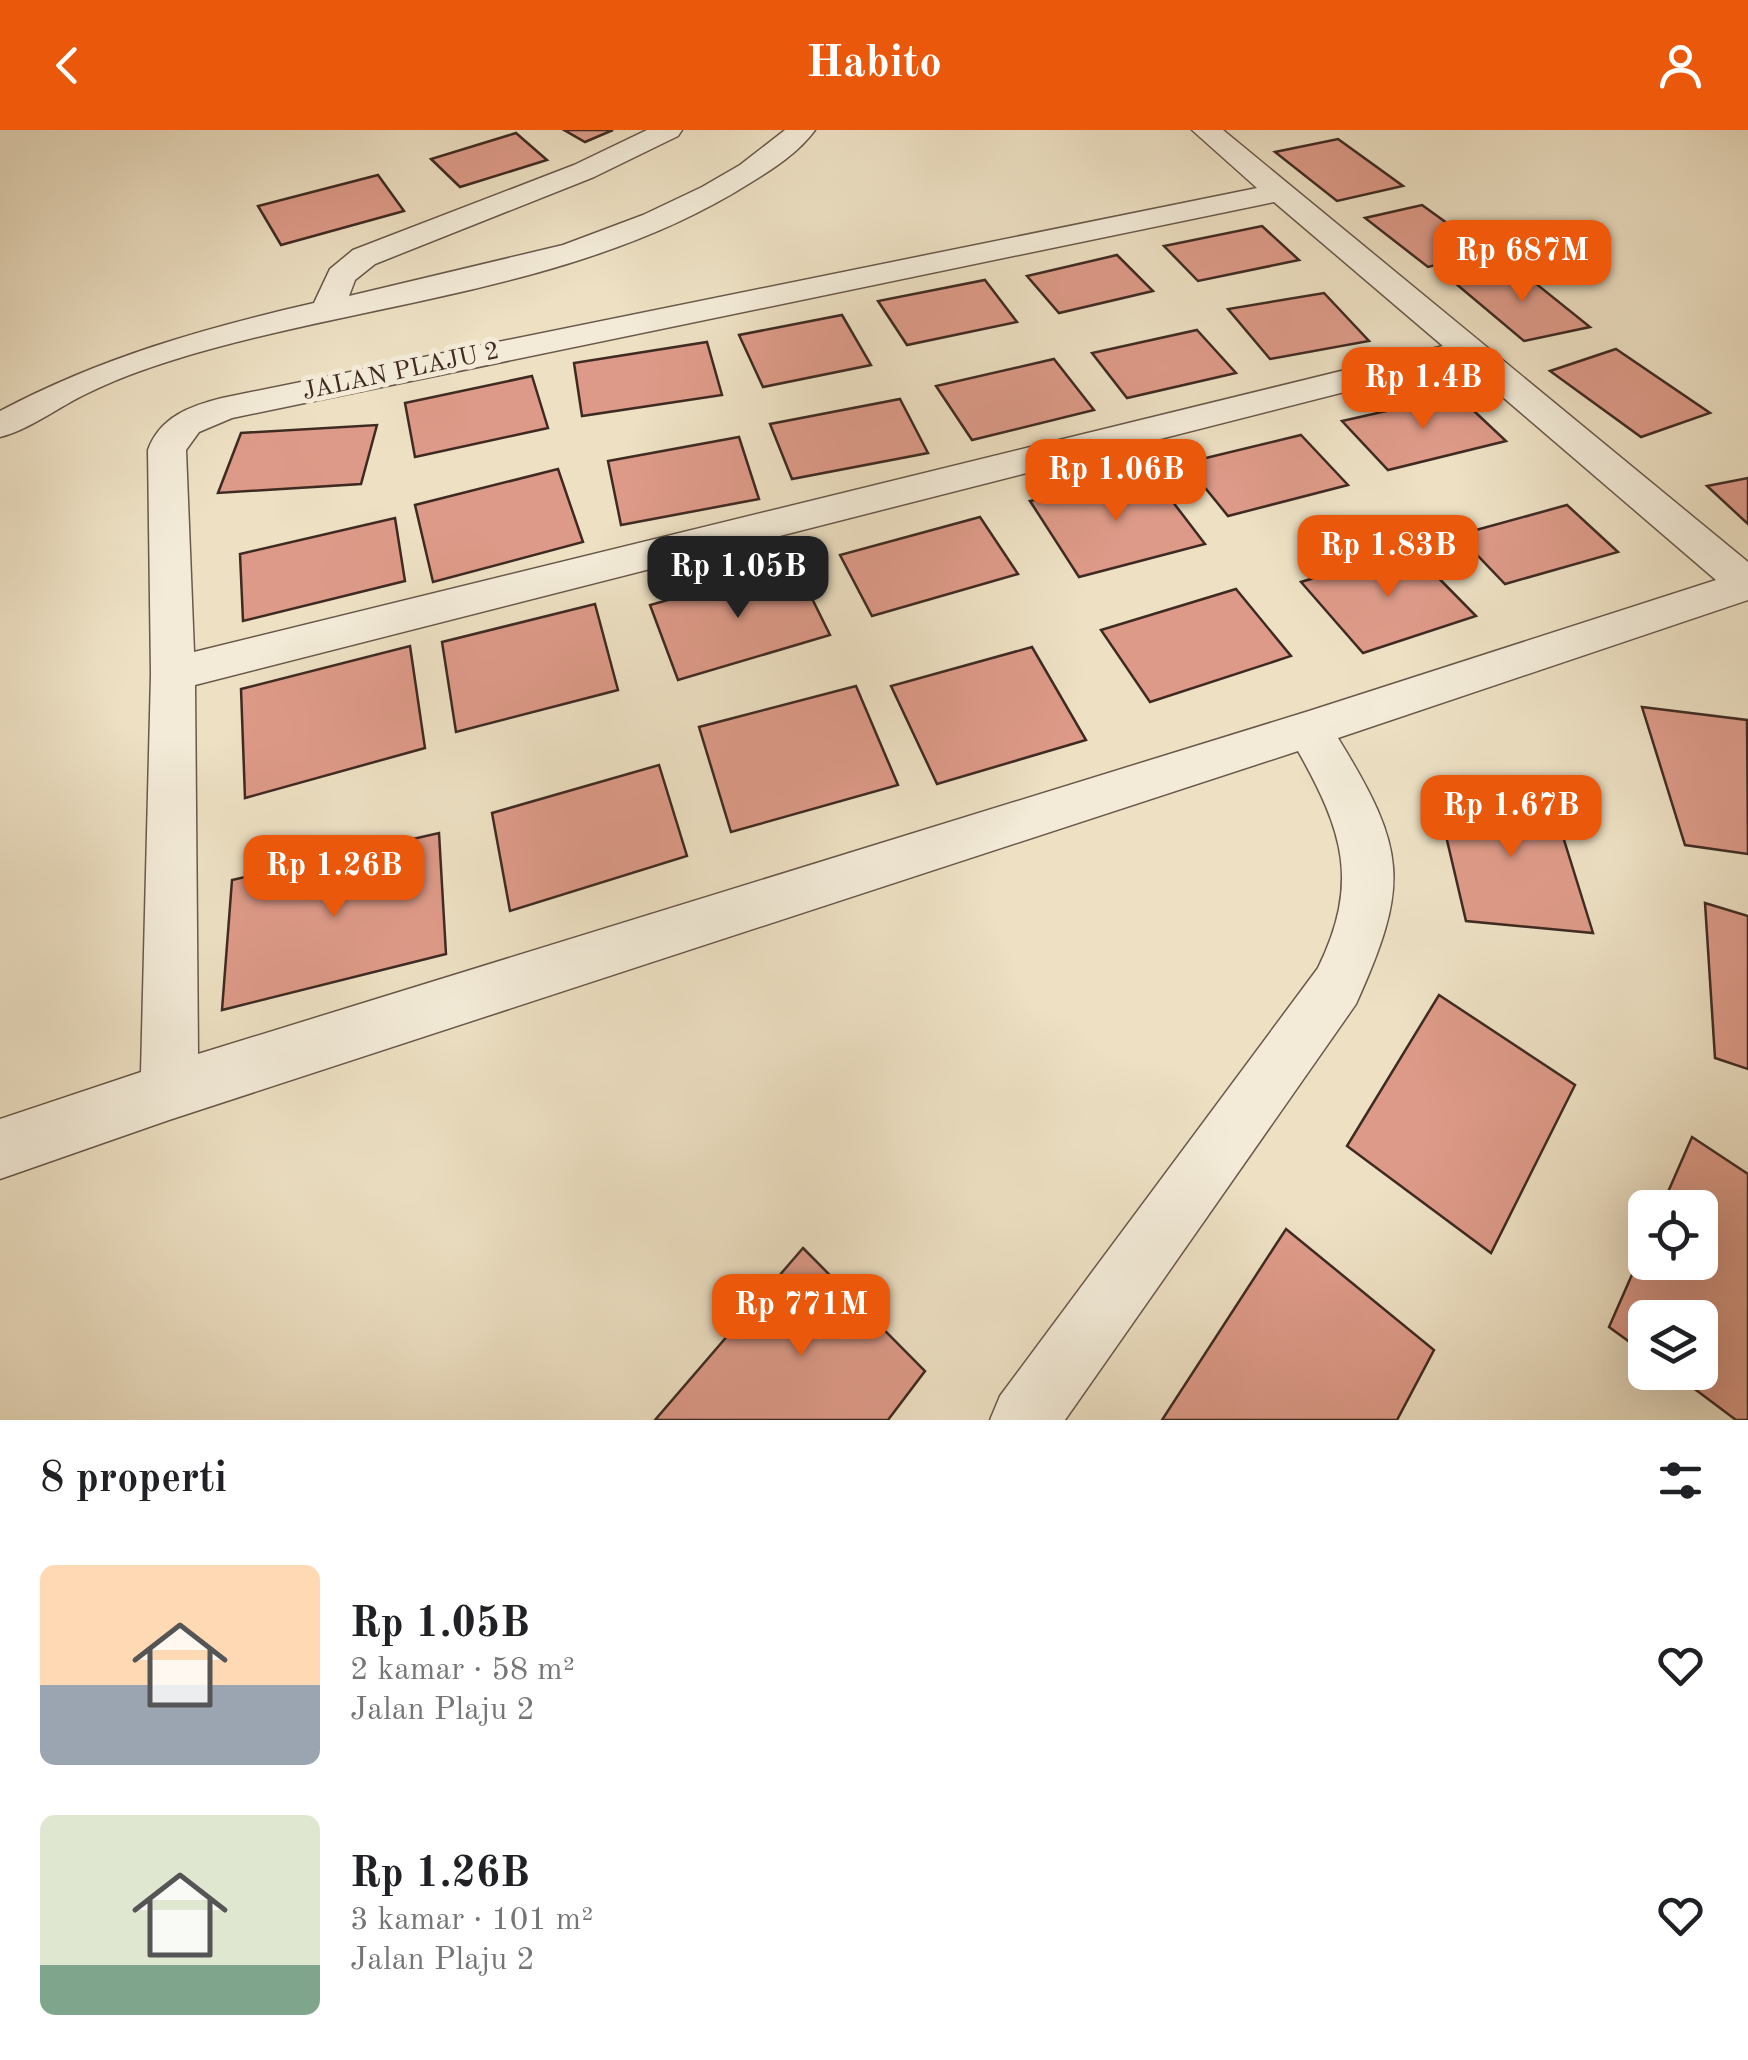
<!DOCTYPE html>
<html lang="id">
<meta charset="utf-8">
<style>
:root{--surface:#fff;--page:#f2f2f2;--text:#202124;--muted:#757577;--accent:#ea580c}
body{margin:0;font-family:"Old Standard TT",serif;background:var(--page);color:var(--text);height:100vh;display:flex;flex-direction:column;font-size:38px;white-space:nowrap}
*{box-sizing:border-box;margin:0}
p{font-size:32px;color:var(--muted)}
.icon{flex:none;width:55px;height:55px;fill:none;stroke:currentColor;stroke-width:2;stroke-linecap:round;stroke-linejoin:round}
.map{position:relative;height:1290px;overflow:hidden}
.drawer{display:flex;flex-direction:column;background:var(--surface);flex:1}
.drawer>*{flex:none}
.buttons{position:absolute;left:1628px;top:1060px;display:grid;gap:20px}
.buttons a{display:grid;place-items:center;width:90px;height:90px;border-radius:15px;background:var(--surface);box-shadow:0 10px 40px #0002;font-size:50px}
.price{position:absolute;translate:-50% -85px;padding:0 22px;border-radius:20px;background:var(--accent);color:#fff;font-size:32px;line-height:65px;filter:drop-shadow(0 2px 5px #0008)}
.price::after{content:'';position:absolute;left:50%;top:60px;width:30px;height:22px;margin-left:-15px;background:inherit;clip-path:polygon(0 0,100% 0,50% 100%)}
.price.active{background:#222;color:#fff}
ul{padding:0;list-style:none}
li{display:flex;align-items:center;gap:30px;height:250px;padding:0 40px}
li span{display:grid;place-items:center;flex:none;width:280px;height:200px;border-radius:15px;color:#555}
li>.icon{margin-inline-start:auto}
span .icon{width:120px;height:120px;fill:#fffc;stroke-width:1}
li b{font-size:42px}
h2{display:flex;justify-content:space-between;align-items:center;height:120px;padding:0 40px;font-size:42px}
header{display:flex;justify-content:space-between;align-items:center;height:130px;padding:0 40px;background:var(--accent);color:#fff;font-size:45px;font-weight:700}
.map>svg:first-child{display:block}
.building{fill:#dd9a88;stroke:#3f2a22;stroke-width:2.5}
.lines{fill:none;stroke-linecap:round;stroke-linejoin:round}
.street-casing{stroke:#6a584a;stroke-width:3}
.street{fill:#f3ebd8;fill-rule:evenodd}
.labels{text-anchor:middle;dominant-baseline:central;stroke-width:10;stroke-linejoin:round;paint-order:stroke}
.far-street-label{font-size:25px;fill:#3f2a22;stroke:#f3ebd8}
</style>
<header><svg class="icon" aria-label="back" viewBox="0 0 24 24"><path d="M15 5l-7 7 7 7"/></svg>Habito<svg class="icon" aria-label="person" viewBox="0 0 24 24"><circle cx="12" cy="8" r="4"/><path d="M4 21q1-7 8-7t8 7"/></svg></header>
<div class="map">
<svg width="1748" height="1290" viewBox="0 0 1748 1290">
<rect width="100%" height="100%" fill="#ede0c3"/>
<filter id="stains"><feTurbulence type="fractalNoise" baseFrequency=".002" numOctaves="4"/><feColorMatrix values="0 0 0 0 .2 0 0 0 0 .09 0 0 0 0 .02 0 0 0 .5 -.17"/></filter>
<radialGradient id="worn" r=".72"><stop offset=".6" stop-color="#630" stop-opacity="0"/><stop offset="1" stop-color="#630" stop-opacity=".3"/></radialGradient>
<g class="building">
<path d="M564 0H613L585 12Z"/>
<path d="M516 3 547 30 460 57 431 29Z"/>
<path d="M1338 9 1403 56 1337 71 1275 22Z"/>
<path d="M378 45 404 81 281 115 258 76Z"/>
<path d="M1422 75 1487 122 1428 137 1365 88Z"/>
<path d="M1262 96 1299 130 1198 151 1164 116Z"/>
<path d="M1117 125 1153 161 1059 183 1027 146Z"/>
<path d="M1519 140 1590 197 1524 211 1455 153Z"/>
<path d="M985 150 1017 192 907 215 878 171Z"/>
<path d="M1324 163 1369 211 1270 229 1228 179Z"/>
<path d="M842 185 871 235 763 257 739 205Z"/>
<path d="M1197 200 1236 243 1127 268 1092 223Z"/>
<path d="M707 212 722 265 582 286 574 233Z"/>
<path d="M1616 219 1710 283 1641 307 1550 241Z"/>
<path d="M1054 229 1094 280 972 310 936 256Z"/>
<path d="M532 246 548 298 415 327 405 273Z"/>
<path d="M1457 265 1506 311 1388 340 1342 291Z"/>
<path d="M900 269 928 323 792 349 770 294Z"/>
<path d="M377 295 361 354 218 363 241 303Z"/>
<path d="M1301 305 1348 355 1228 386 1185 333Z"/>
<path d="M739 307 759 369 621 395 608 331Z"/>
<path d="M558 339 583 412 433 452 415 375Z"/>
<path d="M1150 342 1205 414 1079 447 1030 371Z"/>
<path d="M1748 348V394L1707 356Z"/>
<path d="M1567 375 1618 422 1505 454 1458 405Z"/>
<path d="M980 387 1018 444 872 486 840 425Z"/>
<path d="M395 388 405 451 243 491 240 424Z"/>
<path d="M1410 419 1476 486 1363 523 1301 452Z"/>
<path d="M795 434 830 505 678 550 650 475Z"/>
<path d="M1236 459 1291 526 1150 572 1101 500Z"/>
<path d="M595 474 618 560 456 602 442 512Z"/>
<path d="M410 516 425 618 245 668 241 559Z"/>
<path d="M1032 517 1086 610 937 654 891 556Z"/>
<path d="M856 556 898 655 731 702 699 597Z"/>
<path d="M1642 577 1747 590 1748 724 1685 715Z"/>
<path d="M659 635 687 726 510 781 492 683Z"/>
<path d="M1434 655 1550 665 1593 803 1466 791Z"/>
<path d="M439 703 446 824 222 880 232 750Z"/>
<path d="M1705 773 1748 786V939L1715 928Z"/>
<path d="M1439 865 1575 955 1491 1123 1347 1016Z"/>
<path d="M1692 1007 1748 1044V1290H1736L1672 1242H1700V1188H1645V1223L1609 1197 1645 1115V1132H1700V1078H1661Z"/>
<path d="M1286 1099 1434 1220 1397 1290H1162Z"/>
<path d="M803 1118 925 1241 888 1290H655Z"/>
</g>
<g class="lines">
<g class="street-casing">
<g id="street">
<path d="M647 0H682L678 6 594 47 375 134 355 150 349 166 563 115 643 85 702 57 740 35 785 0H815C799 22 773 39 750 53 578 162 363 171 173 230 144 239 114 250 88 263 58 277 31 299 0 307V281C100 228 204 198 314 173L330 139 353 120 574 35Z"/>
<path d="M1192 0H1223L1748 432V470L1338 608C1407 720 1410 754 1356 874L1065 1290H990L1000 1266 1318 838C1360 752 1343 701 1298 621L169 990 0 1049V989L141 942 151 544 148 320C160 287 190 276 222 268L1257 58ZM1274 72 1443 216 194 522 186 320 199 302 232 288ZM1462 232 1716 450 1309 581 198 924 195 555Z"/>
</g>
</g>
<use href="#street" class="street"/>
</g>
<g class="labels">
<g class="far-street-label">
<text transform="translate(401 242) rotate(-12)">JALAN PLAJU 2</text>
</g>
</g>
<rect width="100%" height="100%" filter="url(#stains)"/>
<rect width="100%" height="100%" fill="url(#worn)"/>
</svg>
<div class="buttons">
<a><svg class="icon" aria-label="locate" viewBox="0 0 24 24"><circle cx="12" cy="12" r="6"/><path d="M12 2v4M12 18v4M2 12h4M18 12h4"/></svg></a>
<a><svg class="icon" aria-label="layers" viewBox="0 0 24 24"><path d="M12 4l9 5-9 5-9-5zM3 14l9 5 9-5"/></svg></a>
</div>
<b class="price" style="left:1522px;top:175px">Rp 687M</b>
<b class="price" style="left:1423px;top:302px">Rp 1.4B</b>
<b class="price" style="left:1116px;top:394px">Rp 1.06B</b>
<b class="price" style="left:1388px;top:470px">Rp 1.83B</b>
<b class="price active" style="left:738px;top:491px">Rp 1.05B</b>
<b class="price" style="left:1511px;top:730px">Rp 1.67B</b>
<b class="price" style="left:334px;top:790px">Rp 1.26B</b>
<b class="price" style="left:801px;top:1229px">Rp 771M</b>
</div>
<section class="drawer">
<h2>8 properti<svg class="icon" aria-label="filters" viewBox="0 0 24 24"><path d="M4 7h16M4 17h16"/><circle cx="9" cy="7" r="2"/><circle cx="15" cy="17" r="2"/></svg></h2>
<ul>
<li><span style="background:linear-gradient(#ffd9b3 60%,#9aa5b1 0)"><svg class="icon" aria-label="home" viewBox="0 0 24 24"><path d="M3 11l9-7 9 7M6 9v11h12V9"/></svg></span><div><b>Rp 1.05B</b><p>2 kamar · 58 m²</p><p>Jalan Plaju 2</p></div><svg class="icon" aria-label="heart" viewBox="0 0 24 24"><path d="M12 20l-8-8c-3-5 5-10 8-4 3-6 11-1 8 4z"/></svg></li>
<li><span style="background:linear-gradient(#dfe7d0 75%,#7fa58c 0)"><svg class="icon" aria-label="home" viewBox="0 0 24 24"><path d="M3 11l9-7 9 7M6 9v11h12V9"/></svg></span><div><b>Rp 1.26B</b><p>3 kamar · 101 m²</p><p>Jalan Plaju 2</p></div><svg class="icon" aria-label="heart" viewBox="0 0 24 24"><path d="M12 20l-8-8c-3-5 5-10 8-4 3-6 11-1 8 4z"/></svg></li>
</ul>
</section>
